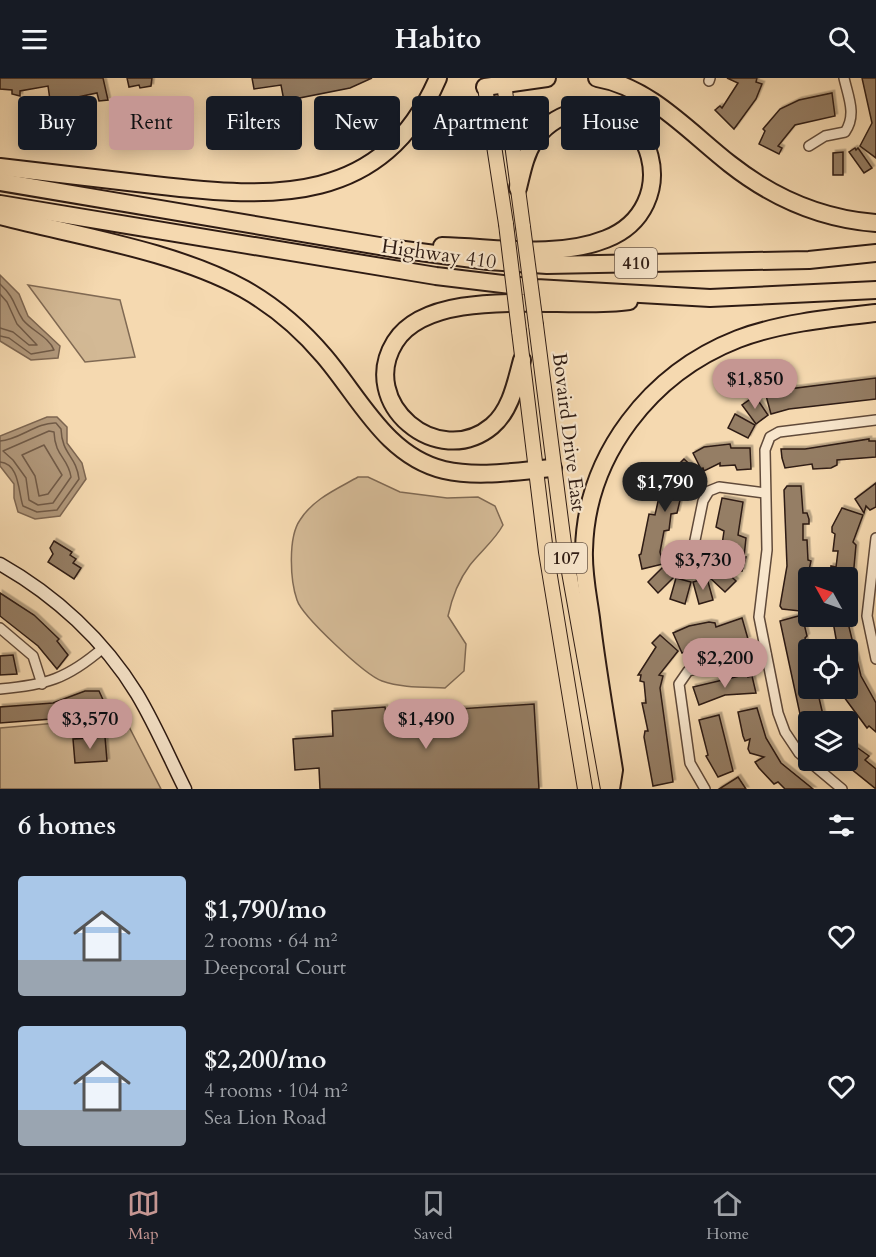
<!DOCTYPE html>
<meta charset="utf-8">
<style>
:root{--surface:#171b24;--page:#242831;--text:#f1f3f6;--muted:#9ea1a6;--line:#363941;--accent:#c59692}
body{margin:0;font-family:Cardo,serif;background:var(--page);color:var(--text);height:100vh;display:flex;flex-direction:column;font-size:22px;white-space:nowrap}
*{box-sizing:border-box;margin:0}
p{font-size:20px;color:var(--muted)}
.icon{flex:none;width:33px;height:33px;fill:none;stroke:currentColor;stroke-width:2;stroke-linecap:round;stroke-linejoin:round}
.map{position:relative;height:711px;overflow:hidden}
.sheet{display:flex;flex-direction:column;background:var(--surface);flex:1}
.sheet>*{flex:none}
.banner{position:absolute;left:18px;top:18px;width:840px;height:54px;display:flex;gap:12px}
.needle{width:39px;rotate:310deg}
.fabs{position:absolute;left:798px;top:489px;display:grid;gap:12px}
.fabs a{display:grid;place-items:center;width:60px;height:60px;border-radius:6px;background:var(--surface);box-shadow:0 3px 15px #0003;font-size:30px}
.price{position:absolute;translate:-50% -51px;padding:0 14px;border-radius:21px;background:var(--accent);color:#111;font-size:20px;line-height:39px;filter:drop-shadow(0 2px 3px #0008)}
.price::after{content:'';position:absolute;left:50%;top:36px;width:18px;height:14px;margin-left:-9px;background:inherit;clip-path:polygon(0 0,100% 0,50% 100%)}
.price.current{background:#222;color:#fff}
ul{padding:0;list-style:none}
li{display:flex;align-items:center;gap:18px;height:150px;padding:0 18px}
li span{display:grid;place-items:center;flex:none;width:168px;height:120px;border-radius:6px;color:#555}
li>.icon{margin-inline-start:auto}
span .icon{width:72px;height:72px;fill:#fffc;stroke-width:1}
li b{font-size:26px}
h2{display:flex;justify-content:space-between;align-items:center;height:72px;padding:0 18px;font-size:26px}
.tag{padding:0 21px;border-radius:6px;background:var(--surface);box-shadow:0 3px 15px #0003;font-size:21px;line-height:54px}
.tag.current{background:var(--accent);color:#111}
header{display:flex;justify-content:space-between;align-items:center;height:78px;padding:0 18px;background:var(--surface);font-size:27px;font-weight:700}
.tabs{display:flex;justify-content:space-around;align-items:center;height:84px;border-top:2px solid var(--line);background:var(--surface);font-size:16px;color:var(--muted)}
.tabs a{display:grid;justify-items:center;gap:3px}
.tabs .current{color:var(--accent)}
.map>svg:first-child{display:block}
.green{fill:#d3b995;stroke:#806a54;stroke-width:1.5}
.water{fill:#b1987b;stroke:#7d6651;stroke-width:1.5}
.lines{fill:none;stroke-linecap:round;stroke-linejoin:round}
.shore{stroke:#705a47;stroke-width:1.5}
.building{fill:#957e65;stroke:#2e1b13;stroke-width:1.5;filter:url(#shadow)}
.street-casing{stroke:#604a3a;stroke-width:12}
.secondary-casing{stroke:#2e1b13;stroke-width:15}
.primary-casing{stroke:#2e1b13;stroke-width:16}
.highway-casing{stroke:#2e1b13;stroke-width:20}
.street{stroke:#f8e6cc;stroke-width:9}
.secondary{stroke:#f8e6cc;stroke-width:12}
.primary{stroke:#f5d9b0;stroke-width:14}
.highway{stroke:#f5d9b0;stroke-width:16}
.primary-bridge-casing{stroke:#2e1b13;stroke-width:16;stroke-linecap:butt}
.primary-bridge{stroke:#f5d9b0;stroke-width:14}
.labels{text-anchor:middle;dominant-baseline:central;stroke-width:4.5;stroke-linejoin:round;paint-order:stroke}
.shield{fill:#f8e6cc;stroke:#6b584a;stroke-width:1.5}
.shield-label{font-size:18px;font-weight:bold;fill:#2e1b13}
.street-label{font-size:20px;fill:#2e1b13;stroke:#f8e6cc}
</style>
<header><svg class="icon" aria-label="menu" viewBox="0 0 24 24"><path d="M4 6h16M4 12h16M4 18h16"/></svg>Habito<svg class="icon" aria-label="search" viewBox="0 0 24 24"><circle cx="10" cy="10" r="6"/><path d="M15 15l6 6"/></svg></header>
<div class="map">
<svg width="876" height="711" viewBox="0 0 876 711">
<defs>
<filter id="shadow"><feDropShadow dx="2.5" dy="-2.5" stdDeviation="0" flood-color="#0004"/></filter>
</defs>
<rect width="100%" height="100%" fill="#f5d9b0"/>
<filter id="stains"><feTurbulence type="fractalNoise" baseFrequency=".00333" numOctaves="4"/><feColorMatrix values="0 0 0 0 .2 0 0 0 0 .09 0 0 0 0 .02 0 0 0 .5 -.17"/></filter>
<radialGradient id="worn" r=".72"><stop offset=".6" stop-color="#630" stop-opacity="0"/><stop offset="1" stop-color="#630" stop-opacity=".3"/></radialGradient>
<g class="green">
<path d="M28 207 120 222 135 279 85 284Z"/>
<path d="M358 399H368L400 414 447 420 478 419 495 428 503 447C495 462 481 473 470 487 458 503 452 519 448 538L466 566 464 593 445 610C424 609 402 610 382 603 365 597 302 538 297 522 290 502 288 459 300 442 313 421 337 411 358 399Z"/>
<path d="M124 639 161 711H0V650Z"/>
</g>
<g class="water">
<path d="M0 197 19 216 28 238 60 268 58 280 31 282 0 263Z"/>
<path d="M47 339H57L67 349V365L82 385 86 401 60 438 35 441 18 434 14 420V406L0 388V358Z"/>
</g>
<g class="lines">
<g class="shore">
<path d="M0 206C16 221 13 227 23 242 32 253 49 259 54 272L31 276 9 260 0 258"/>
<path d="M0 216 7 224 17 246 37 267H29L13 254 0 250"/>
<path d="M49 353 54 354C55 379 68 379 71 399L53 425 38 427 29 422 26 400 13 382 3 373Z"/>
<path d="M0 363C19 362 37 344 56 345L61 351C62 377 76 377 79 401L57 432 37 434 23 428C18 414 20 386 0 384"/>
<path d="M44 367 62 397 48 416 39 418 35 398 22 377Z"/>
</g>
</g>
<g class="building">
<path d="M0 0H103L108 22 99 23 97 15 59 23 50 22 48 8 20 13V18L12 16V12L0 11Z"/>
<path d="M127 0H152L151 8 140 10 139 7 129 9Z"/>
<path d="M252 0H372L350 10 284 23 281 7 254 11Z"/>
<path d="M727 0H757L756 4 762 6 756 21 734 51 715 32 720 28 722 30 738 5Z"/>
<path d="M862 0H876V80L860 68 872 45Z"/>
<path d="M832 15 835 38 795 47 778 68 782 70 779 76 759 66 765 53 763 51 780 31 799 22Z"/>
<path d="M855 70 856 72 858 70 872 90 864 95 849 74Z"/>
<path d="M843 74V97H833V75Z"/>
<path d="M876 300V321L789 331 771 336 765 314Z"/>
<path d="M755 318 768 337 756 346 742 327Z"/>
<path d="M735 336 755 347 748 360 728 350Z"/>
<path d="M869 361V363H876V379L837 382V387L831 390 813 391 812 386 785 390 782 380 781 371H805Z"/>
<path d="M730 366 731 370H750L751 391 737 392 735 387 720 388V385L704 393 703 390 701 391 693 375 704 369Z"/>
<path d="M684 381 698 394 685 409 688 410 684 419 681 418 677 435 671 436 669 452 664 453 660 474 663 486 642 491 639 477 641 476 649 436 655 437 659 419 670 395Z"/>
<path d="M876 405V429L870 432 866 428 864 435 855 421Z"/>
<path d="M787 408H801L803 435H807L809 441V446H803V462H807L808 482 811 483 800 533 782 531 780 528 787 488 784 412Z"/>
<path d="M722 420 743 424 738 457 746 460 744 479H746L742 493 720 487 725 470 722 467 724 453 716 449Z"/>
<path d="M842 430 863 437 853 464 856 467 853 500H830L831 488 836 489 838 473H833L835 456 832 454V449Z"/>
<path d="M54 463 72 474 70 477 76 481 73 485 81 490 74 501 48 484 53 476 50 470Z"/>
<path d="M664 488 674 499 658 515 648 504Z"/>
<path d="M720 488 736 503 725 514 709 499Z"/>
<path d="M676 500 691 504 685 526 670 521Z"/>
<path d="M707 500 713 522 699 526 693 504Z"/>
<path d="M0 515 34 537 59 561 57 563 68 577 57 591 38 568 0 538Z"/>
<path d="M802 537 807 558 805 560 808 572V612L817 611 823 637 801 641 780 543Z"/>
<path d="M832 538H850L849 549 861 598 876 625V654L869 648 867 650 841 615 843 614 842 610H848V572H838Z"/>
<path d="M742 540 748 561 694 570 682 575 673 555 689 548 709 544 715 545 716 549Z"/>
<path d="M660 557 678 573 659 597 663 598 660 610 673 704 653 708 644 659 645 653H648L642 625H646L644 604 640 603 641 597H638L656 569 652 565Z"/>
<path d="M13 577 17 596 0 597V578Z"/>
<path d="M748 596V599L752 598 756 615 725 617 699 627 693 609Z"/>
<path d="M99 613 105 626 97 629 83 631 82 628 52 641 0 645V629L53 625 85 613Z"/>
<path d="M534 626 539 711H320L319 690 295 692 293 661 333 658 332 633 385 629 386 636Z"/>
<path d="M757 630 766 660 781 685 813 711H785L778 704 774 706 759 690 755 684 764 679 750 675 748 671 750 661 745 663 743 658 738 634Z"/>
<path d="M719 637 733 693 718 699 706 678 708 677 699 642Z"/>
<path d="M105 659 107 683 75 685 73 661Z"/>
<path d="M848 663 869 678 865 682 876 691V711L840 682H848Z"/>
<path d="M738 699 746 711H719Z"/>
</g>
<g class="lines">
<g class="street-casing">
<g id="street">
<path d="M709 3 710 0"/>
<path d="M809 68 825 58 845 54C857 37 848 18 844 0"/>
<path d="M876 460 867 538 876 581"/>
<path d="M693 472 703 423 709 413 719 409 765 415"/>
<path d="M0 550 33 578 42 606"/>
<path d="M0 611C46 607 67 601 103 570"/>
<path d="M705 711 690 685 679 606 688 593 766 576"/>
<path d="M842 711 799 675 785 654 778 635 759 539 767 472 765 372 770 359 779 354 876 342"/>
</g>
</g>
<g class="secondary-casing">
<path id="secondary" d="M0 486C55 517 104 562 137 616 155 646 169 679 185 711"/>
</g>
<g class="primary-casing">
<g id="primary">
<path d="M504 5 523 149"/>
<path d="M485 9 506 146"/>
<path d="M536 247 564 466 608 711"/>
<path d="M519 253 546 474 585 711"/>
</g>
</g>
<g class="highway-casing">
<g id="highway">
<path d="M597 0C650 9 689 54 730 86 772 119 822 141 876 145"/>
<path d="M485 9 547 0"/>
<path d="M0 89C51 95 103 101 154 107 273 121 383 128 438 0"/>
<path d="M0 104 397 171 488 183 547 187 809 182 876 175"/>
<path d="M0 126 436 198 536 210 710 220 876 212"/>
<path d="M0 138C77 158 175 173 244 211 274 228 302 252 324 278 360 320 386 378 444 392 479 400 517 393 553 390"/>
<path d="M442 168C494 169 556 181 606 161 685 130 654 14 574 34 558 39 543 49 534 63 525 77 522 94 518 110"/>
<path d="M522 282C516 304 511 332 492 348 438 393 357 325 395 264 432 205 566 233 629 223"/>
<path d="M611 711 614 692C606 642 597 591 591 540 588 518 583 495 584 472 586 377 651 295 738 261 780 245 831 240 876 235"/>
</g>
</g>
<use href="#street" class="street"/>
<use href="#secondary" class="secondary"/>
<use href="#primary" class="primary"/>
<use href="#highway" class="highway"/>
<g class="primary-bridge-casing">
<g id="primary-bridge">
<path d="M506 146 519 253"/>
<path d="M523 149 536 247"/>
</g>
</g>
<use href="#primary-bridge" class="primary-bridge"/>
</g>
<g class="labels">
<g class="shield">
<rect x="615" y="170" width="42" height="30" rx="4.5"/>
<rect x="545" y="465" width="42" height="30" rx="4.5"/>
</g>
<g class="shield-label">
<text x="636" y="185">410</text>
<text x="566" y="480">107</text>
</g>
<g class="street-label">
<text transform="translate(439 176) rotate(8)">Highway 410</text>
<text transform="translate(569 354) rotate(83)">Bovaird Drive East</text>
</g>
</g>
<rect width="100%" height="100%" filter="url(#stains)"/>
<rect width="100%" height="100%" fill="url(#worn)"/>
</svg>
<div class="fabs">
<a><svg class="needle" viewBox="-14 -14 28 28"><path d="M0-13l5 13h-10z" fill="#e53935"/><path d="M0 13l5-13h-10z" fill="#9ea1a6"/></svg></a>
<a><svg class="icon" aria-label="locate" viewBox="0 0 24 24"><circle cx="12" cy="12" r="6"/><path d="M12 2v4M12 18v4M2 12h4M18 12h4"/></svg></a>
<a><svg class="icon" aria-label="layers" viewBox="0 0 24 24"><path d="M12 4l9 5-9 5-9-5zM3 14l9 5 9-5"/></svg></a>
</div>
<b class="price" style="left:755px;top:332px">$1,850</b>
<b class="price current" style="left:665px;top:435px">$1,790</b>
<b class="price" style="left:703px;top:513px">$3,730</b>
<b class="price" style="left:725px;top:611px">$2,200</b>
<b class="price" style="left:90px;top:672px">$3,570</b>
<b class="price" style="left:426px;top:672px">$1,490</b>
<div class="banner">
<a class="tag">Buy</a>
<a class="tag current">Rent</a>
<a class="tag">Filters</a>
<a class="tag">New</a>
<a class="tag">Apartment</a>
<a class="tag">House</a>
</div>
</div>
<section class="sheet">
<h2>6 homes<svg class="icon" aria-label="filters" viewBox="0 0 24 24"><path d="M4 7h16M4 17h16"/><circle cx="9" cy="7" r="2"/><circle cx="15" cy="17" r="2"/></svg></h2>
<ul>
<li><span style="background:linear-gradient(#a9c7e8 70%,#9aa5b1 0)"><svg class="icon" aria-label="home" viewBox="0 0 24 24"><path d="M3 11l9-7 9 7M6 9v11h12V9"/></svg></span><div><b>$1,790/mo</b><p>2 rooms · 64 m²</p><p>Deepcoral Court</p></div><svg class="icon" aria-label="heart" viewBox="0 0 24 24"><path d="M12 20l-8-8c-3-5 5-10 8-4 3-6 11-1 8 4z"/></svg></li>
<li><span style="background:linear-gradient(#a9c7e8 70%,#9aa5b1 0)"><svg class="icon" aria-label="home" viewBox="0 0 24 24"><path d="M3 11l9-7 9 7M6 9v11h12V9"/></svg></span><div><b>$2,200/mo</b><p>4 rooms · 104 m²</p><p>Sea Lion Road</p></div><svg class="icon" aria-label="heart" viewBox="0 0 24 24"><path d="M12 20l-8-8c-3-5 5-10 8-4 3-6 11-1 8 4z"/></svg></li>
</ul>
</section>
<nav class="tabs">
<a class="current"><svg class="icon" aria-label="map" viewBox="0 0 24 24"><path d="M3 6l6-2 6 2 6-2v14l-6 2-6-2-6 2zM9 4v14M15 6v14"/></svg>Map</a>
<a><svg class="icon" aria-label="saved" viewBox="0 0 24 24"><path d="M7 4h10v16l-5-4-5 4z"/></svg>Saved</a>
<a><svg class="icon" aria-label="home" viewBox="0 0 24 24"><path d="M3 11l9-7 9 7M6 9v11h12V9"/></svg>Home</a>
</nav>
